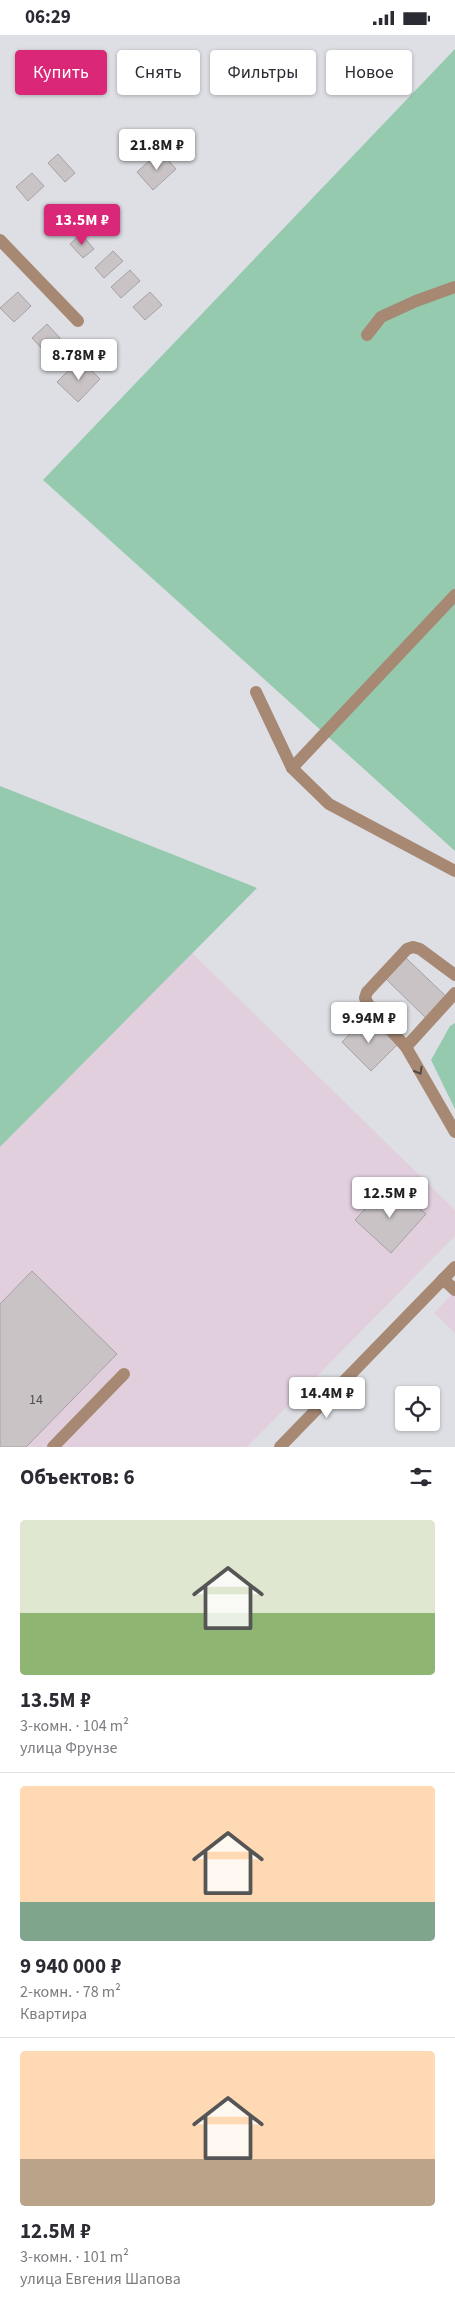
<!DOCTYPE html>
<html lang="ru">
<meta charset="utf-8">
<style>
:root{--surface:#fff;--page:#f2f2f3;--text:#2b2b33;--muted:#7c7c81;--line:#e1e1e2;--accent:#db2777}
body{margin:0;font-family:"Source Sans 3",sans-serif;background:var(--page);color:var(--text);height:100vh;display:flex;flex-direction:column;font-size:19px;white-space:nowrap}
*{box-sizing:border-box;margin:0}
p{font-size:16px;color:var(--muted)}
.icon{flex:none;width:28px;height:28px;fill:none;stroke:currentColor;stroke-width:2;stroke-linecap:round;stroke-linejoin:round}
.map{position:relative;height:1412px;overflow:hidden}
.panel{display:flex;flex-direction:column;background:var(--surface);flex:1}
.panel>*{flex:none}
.guide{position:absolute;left:15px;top:15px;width:425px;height:45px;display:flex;gap:10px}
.tools{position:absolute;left:395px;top:1351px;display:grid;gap:10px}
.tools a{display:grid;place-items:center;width:45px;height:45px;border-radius:5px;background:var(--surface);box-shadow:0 1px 4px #0004;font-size:25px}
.price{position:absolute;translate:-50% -42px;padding:0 11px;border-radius:5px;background:#fff;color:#222;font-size:16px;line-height:32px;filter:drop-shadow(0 1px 2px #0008)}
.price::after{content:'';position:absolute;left:50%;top:30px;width:15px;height:11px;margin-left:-8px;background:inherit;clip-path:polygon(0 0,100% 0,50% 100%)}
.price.selected{background:var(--accent);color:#fff}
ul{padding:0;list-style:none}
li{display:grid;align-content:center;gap:10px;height:265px;padding:0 20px}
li+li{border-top:1px solid var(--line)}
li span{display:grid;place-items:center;height:155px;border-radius:5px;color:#555}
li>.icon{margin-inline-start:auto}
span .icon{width:90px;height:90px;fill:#fffc;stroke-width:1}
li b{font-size:21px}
h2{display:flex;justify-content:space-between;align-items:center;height:60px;padding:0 20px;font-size:21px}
.tag{padding:0 18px;border-radius:5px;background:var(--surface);box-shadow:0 1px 4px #0004;font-size:18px;line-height:45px}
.tag.selected{background:var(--accent);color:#fff}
.status{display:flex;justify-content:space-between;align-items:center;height:35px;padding:0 25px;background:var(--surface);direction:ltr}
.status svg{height:14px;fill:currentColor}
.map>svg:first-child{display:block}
.commercial{fill:#e2cfde}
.green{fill:#95caaf}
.building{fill:#c9c3c6;stroke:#a7a1a4}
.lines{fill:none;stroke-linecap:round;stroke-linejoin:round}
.minor{stroke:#a68873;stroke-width:12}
.oneway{stroke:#534a44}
.labels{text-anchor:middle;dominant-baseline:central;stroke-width:4;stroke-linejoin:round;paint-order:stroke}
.number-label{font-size:14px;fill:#504f51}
</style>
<div class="status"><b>06:29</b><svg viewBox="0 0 49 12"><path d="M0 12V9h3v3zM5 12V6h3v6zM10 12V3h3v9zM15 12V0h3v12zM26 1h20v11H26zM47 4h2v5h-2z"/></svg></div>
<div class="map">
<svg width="455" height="1412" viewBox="0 0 455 1412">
<rect width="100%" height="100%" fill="#dddfe4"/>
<g class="commercial">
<path d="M191 917 455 1175V1201L247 1412H0V1112Z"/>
<path d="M455 1256V1298L434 1278Z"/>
</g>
<g class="green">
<path d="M455 14V816L43 445Z"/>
<path d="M0 751 257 853 0 1112Z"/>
<path d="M455 988V1074L431 1025 450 991Z"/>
</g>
<g class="building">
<path d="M160 116 176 134 153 155 137 137Z"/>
<path d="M58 119 75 138 65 147 48 128Z"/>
<path d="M32 138 44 151 28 166 16 152Z"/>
<path d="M62 172 74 185 58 200 46 187Z"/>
<path d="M81 199 94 214 83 223 70 209Z"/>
<path d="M113 216 123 226 104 243 95 233Z"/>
<path d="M130 235 140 246 121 263 111 252Z"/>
<path d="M18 257 31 271 14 287 0 273Z"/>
<path d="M150 257 162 270 145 285 133 272Z"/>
<path d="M47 289 60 303 45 317 32 303Z"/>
<path d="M80 324 100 344 78 367 57 347Z"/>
<path d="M406 923 451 966 430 987 386 944Z"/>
<path d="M367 981 397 1010 371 1036 342 1007Z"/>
<path d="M383 1154 399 1168 405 1160 426 1179 391 1218 355 1185Z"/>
<path d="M32 1236 117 1319 26 1412H0V1269Z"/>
</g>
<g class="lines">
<g class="minor">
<path d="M0 205 78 286"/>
<path d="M367 300 381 282 416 266 455 252"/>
<path d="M256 657 292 733 329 769 455 836"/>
<path d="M292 733 455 560"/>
<path d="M455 958 406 1012 455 1097"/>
<path d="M406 1012 368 969 365 963 367 957 407 914 413 912 420 914 455 940"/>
<path d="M443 1244 455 1255"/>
<path d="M53 1412 124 1339"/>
<path d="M280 1412 455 1232"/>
</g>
</g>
<defs><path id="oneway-chevron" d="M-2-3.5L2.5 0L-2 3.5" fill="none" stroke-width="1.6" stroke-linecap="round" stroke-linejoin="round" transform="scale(1.25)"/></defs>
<use class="oneway" href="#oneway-chevron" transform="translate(419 1036) rotate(60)"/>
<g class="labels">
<g class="number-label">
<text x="36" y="1365">14</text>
</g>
</g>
</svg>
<div class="tools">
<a><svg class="icon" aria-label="locate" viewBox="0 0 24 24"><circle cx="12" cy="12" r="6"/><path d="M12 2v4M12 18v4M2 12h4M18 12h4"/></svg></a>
</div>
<b class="price" style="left:157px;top:136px">21.8M ₽</b>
<b class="price selected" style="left:82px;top:211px">13.5M ₽</b>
<b class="price" style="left:79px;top:346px">8.78M ₽</b>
<b class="price" style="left:369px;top:1009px">9.94M ₽</b>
<b class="price" style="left:390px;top:1184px">12.5M ₽</b>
<b class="price" style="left:327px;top:1384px">14.4M ₽</b>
<div class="guide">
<a class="tag selected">Купить</a>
<a class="tag">Снять</a>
<a class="tag">Фильтры</a>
<a class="tag">Новое</a>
</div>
</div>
<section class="panel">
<h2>Объектов: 6<svg class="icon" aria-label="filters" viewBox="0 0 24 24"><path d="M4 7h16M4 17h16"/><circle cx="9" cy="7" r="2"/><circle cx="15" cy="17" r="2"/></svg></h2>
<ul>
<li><span style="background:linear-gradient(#dfe7d0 60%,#8fb573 0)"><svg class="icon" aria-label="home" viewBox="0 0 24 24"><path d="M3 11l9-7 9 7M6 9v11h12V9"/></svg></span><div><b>13.5M ₽</b><p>3-комн. · 104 m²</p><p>улица Фрунзе</p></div></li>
<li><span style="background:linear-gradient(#ffd9b3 75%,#7fa58c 0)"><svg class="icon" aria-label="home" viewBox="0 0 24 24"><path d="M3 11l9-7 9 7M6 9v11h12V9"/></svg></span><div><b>9 940 000 ₽</b><p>2-комн. · 78 m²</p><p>Квартира</p></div></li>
<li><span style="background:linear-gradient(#ffd9b3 70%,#b9a48a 0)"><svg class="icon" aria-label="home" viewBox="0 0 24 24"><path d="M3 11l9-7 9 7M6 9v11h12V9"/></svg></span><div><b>12.5M ₽</b><p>3-комн. · 101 m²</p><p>улица Евгения Шапова</p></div></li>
</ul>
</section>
